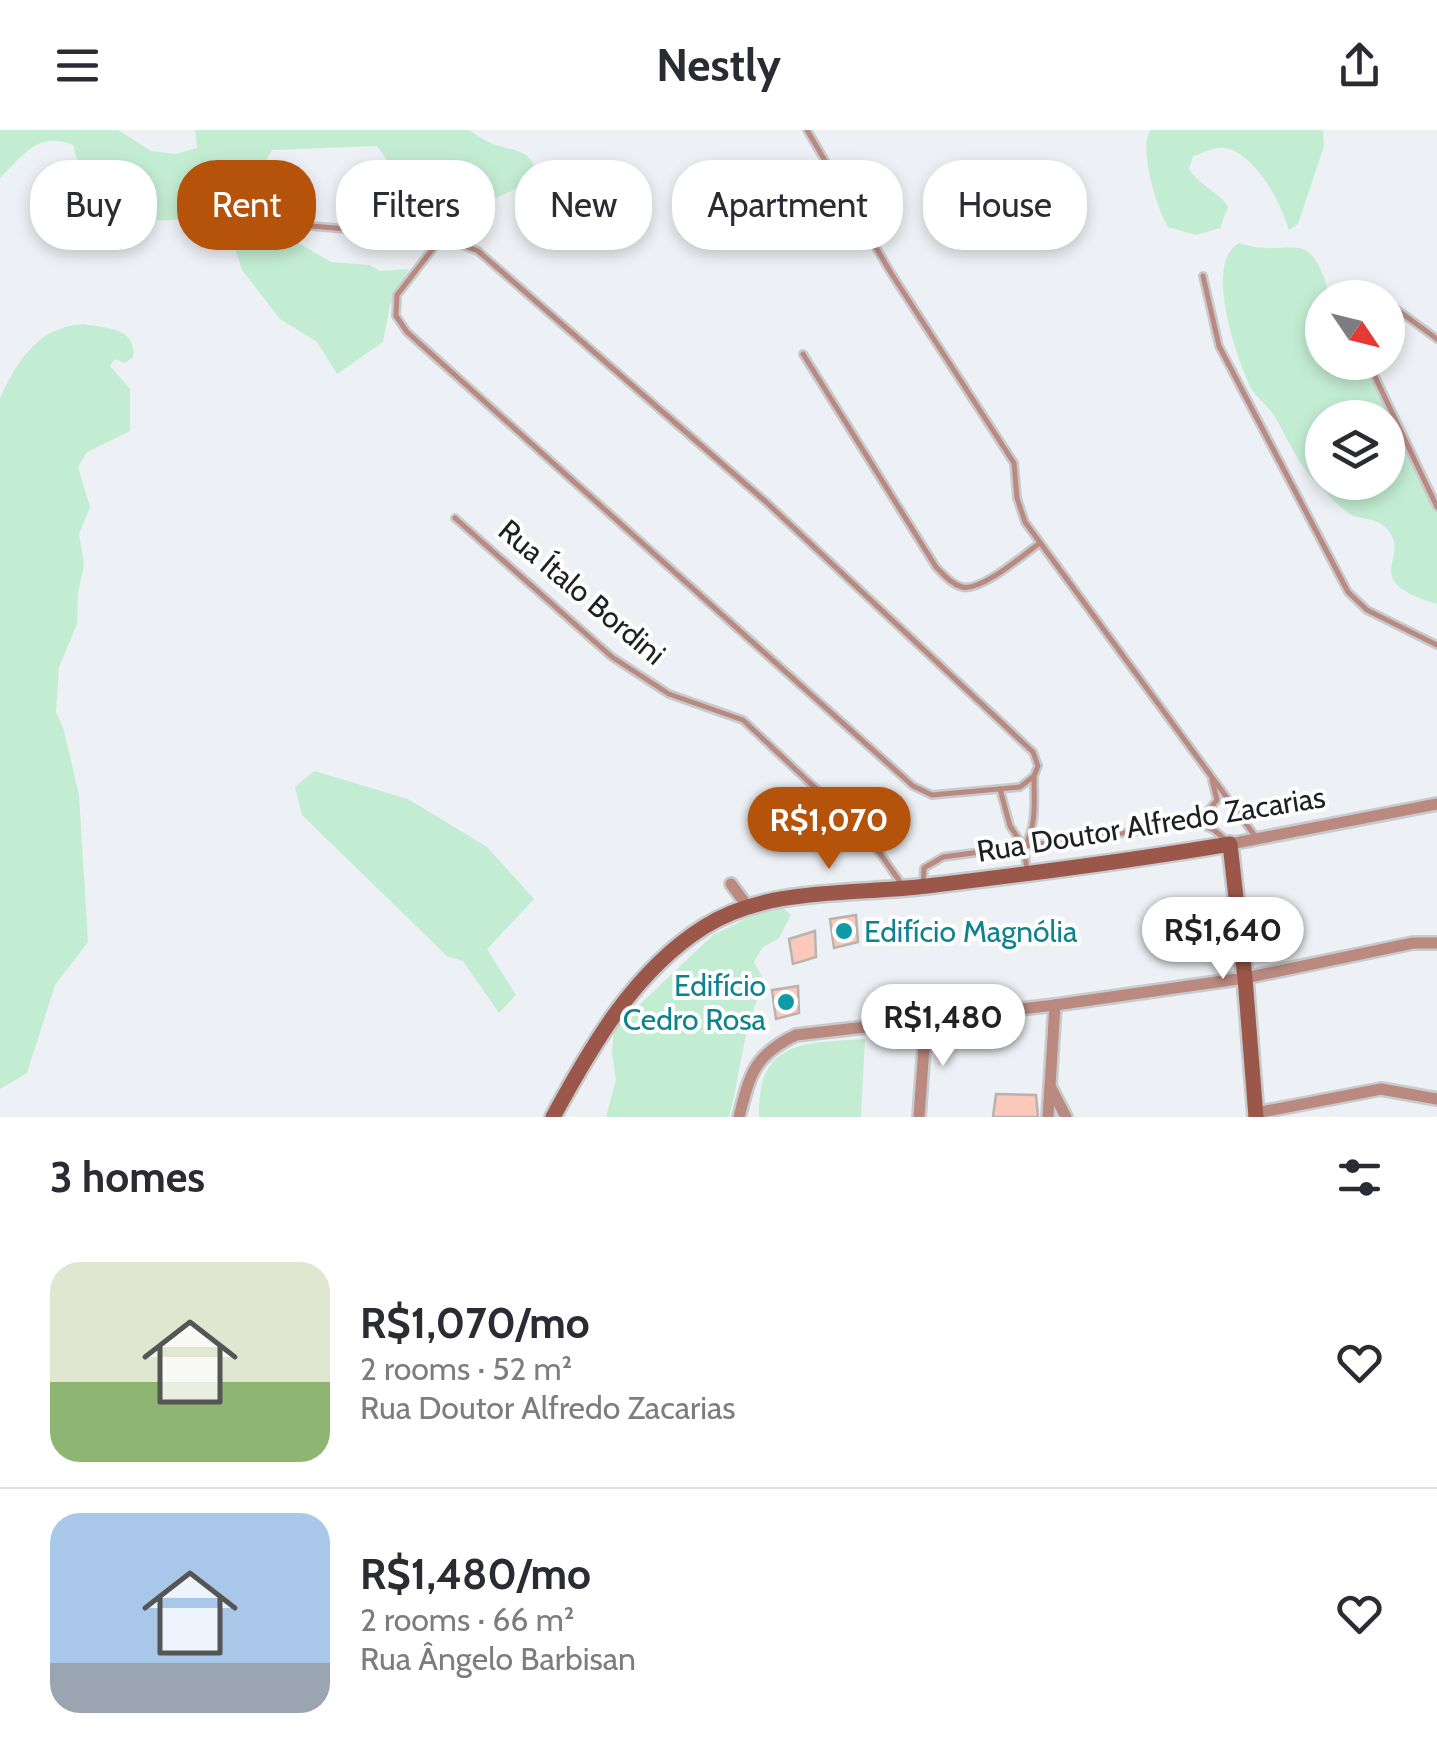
<!DOCTYPE html>
<meta charset="utf-8">
<style>
:root{--surface:#fff;--page:#f7f7f7;--text:#2b2b33;--muted:#7c7c81;--line:#e1e1e2;--accent:#b45309}
body{margin:0;font-family:Cabin,sans-serif;background:var(--page);color:var(--text);height:100vh;display:flex;flex-direction:column;font-size:38px;white-space:nowrap}
*{box-sizing:border-box;margin:0}
p{font-size:32px;color:var(--muted)}
.icon{flex:none;width:55px;height:55px;fill:none;stroke:currentColor;stroke-width:2;stroke-linecap:round;stroke-linejoin:round}
.map{position:relative;height:987px;overflow:hidden}
.sheet{display:flex;flex-direction:column;background:var(--surface);flex:1}
.sheet>*{flex:none}
.top-card{position:absolute;left:30px;top:30px;width:1378px;height:90px;display:flex;gap:20px}
.needle{width:65px;rotate:125deg}
.tools{position:absolute;left:1305px;top:150px;display:grid;gap:20px}
.tools a{display:grid;place-items:center;width:100px;height:100px;border-radius:50%;background:var(--surface);box-shadow:0 5px 15px #0003;font-size:50px}
.price{position:absolute;translate:-50% -85px;padding:0 22px;border-radius:35px;background:#fff;color:#222;font-size:32px;line-height:65px;filter:drop-shadow(0 2px 5px #0008)}
.price::after{content:'';position:absolute;left:50%;top:60px;width:30px;height:22px;margin-left:-15px;background:inherit;clip-path:polygon(0 0,100% 0,50% 100%)}
.price.on{background:var(--accent);color:#fff}
ul{padding:0;list-style:none}
li{display:flex;align-items:center;gap:30px;height:250px;padding:0 50px}
li+li{border-top:2px solid var(--line)}
li span{display:grid;place-items:center;flex:none;width:280px;height:200px;border-radius:30px;color:#555}
li>.icon{margin-inline-start:auto}
span .icon{width:120px;height:120px;fill:#fffc;stroke-width:1}
li b{font-size:42px}
h2{display:flex;justify-content:space-between;align-items:center;height:120px;padding:0 50px;font-size:42px}
.pill{padding:0 35px;border-radius:40px;background:var(--surface);box-shadow:0 5px 15px #0003;font-size:35px;line-height:90px}
.pill.on{background:var(--accent);color:#fff}
header{display:flex;justify-content:space-between;align-items:center;height:130px;padding:0 50px;background:var(--surface);font-size:45px;font-weight:700}
.map>svg:first-child{display:block}
.green{fill:#c3edd2;fill-rule:evenodd}
.building{fill:#fbc8b9;stroke:#b8b3b1;stroke-width:2.5}
.lines{fill:none;stroke-linecap:round;stroke-linejoin:round}
.lane-casing{stroke:#c8cbce;stroke-width:10}
.street-casing{stroke:#c8cbce;stroke-width:16}
.secondary-casing{stroke:#c8cbce;stroke-width:20}
.lane{stroke:#ba897f;stroke-width:5}
.street{stroke:#ba897f;stroke-width:11}
.secondary{stroke:#9b5749;stroke-width:15}
.culture-dot{fill:#0f9aa8;stroke:#fff;stroke-width:4}
.labels{text-anchor:middle;dominant-baseline:central;stroke-width:8;stroke-linejoin:round;paint-order:stroke}
.street-label{font-size:30px;fill:#1f2022;stroke:#fff}
.culture-label{font-size:30px;fill:#0d838f;stroke:#fff;text-anchor:start}
</style>
<header><svg class="icon" aria-label="menu" viewBox="0 0 24 24"><path d="M4 6h16M4 12h16M4 18h16"/></svg>Nestly<svg class="icon" aria-label="share" viewBox="0 0 24 24"><path d="M12 15V3M7 8l5-5 5 5M5 13v7h14v-7"/></svg></header>
<div class="map">
<svg width="1437" height="987" viewBox="0 0 1437 987">
<rect width="100%" height="100%" fill="#edf0f4"/>
<g class="green">
<path d="M0 0H118L151 21 176 24 197 18 195 0H468C476 4 483 10 491 13 512 22 531 17 537 45 530 57 449 87 431 91L377 16 272 20 259 43 236 42 273 98 331 132 369 135 380 141 409 139 390 175 383 212 337 244 317 212 280 189 242 140 235 119 245 89 244 78C223 77 204 86 183 89 120 96 89 75 73 15 37 1 24 25 0 48Z"/>
<path d="M1150 0H1323L1324 16 1298 94 1289 100C1281 73 1256 24 1225 18 1214 16 1203 23 1193 26L1189 39C1199 56 1219 61 1228 77L1220 98 1196 105 1168 97C1156 77 1139 19 1150 0Z"/>
<path d="M1239 113C1293 131 1309 90 1330 167L1322 168V232L1369 233 1437 376V474C1354 449 1415 428 1386 398 1377 388 1362 390 1350 384 1339 377 1326 362 1316 353 1296 332 1287 305 1271 281 1265 273 1256 267 1251 258 1237 230 1203 132 1239 113ZM1322 288H1388V352H1322Z"/>
<path d="M83 194C104 198 137 197 133 227L125 233 115 229 110 236 130 259V301L87 322 78 337 90 377 79 404 84 435 78 463 77 494 59 537 56 582 64 601 79 665 88 812 55 855 27 943 0 959V268C18 230 38 197 83 194Z"/>
<path d="M314 641 408 669 487 717 534 769 487 819 516 865 499 883 463 831 447 826 302 685 295 657Z"/>
<path d="M778 773 791 785 779 808 762 818 754 832 765 852C741 900 742 939 729 987H606L616 950 612 922 614 899 713 805Z"/>
<path d="M865 909 861 987H759C757 909 805 913 865 909Z"/>
</g>
<g class="building">
<path d="M856 785 858 812 834 818 830 789Z"/>
<path d="M815 801 816 827 793 834 789 809Z"/>
<path d="M798 856 799 883 776 889 772 860Z"/>
<path d="M996 964 1036 965 1038 987H993Z"/>
</g>
<g class="lines">
<g class="lane-casing">
<g id="lane">
<path d="M807 0 891 143 1014 333 1017 368 1025 392 1255 706"/>
<path d="M287 94 442 107 478 121 765 371 1033 622 1038 636 1034 646 1020 657 932 665 913 656 407 202 396 186 397 165 442 107"/>
<path d="M1203 146 1219 216 1348 462 1367 480 1437 515"/>
<path d="M1388 173 1437 209"/>
<path d="M803 224 936 437C943 444 951 454 962 457 981 462 1024 424 1040 413"/>
<path d="M1368 232 1437 377"/>
<path d="M455 388 612 527 669 564 743 590 843 684 879 722 903 756"/>
<path d="M1000 659 1010 696 1024 717 1027 740"/>
<path d="M1198 693 1217 670 1212 650"/>
<path d="M1024 717C1037 696 1034 672 1034 648"/>
<path d="M923 754 924 738 943 727 1198 693 1214 700 1226 710"/>
</g>
</g>
<g class="street-casing">
<g id="street">
<path d="M1230 714 1437 674"/>
<path d="M731 754 748 777"/>
<path d="M1051 958 1066 987"/>
<path d="M1256 983 1381 959 1437 969"/>
<path d="M739 987C750 944 754 925 796 905L1055 875 1245 848 1413 813H1437"/>
<path d="M919 987 926 889"/>
<path d="M1048 987 1055 875"/>
</g>
</g>
<g class="secondary-casing">
<path id="secondary" d="M553 987C591 917 634 841 704 797 769 756 854 765 927 756 1028 744 1129 731 1230 714L1245 848 1256 987"/>
</g>
<use href="#lane" class="lane"/>
<use href="#street" class="street"/>
<use href="#secondary" class="secondary"/>
</g>
<g class="culture-dot">
<circle cx="844" cy="801" r="10"/>
<circle cx="786" cy="872" r="10"/>
</g>
<g class="labels">
<g class="street-label">
<text transform="translate(582 462) rotate(40)">Rua Ítalo Bordini</text>
<text transform="translate(1151 694) rotate(-9)">Rua Doutor Alfredo Zacarias</text>
</g>
<g class="culture-label">
<text x="864" y="801">Edifício Magnólia</text>
<text x="766" y="855" text-anchor="end">Edifício<tspan x="766" dy="34">Cedro Rosa</tspan></text>
</g>
</g>
</svg>
<div class="tools">
<a><svg class="needle" viewBox="-14 -14 28 28"><path d="M0-13l5 13h-10z" fill="#e53935"/><path d="M0 13l5-13h-10z" fill="#7c7c81"/></svg></a>
<a><svg class="icon" aria-label="layers" viewBox="0 0 24 24"><path d="M12 4l9 5-9 5-9-5zM3 14l9 5 9-5"/></svg></a>
</div>
<b class="price on" style="left:829px;top:742px">R$1,070</b>
<b class="price" style="left:1223px;top:852px">R$1,640</b>
<b class="price" style="left:943px;top:939px">R$1,480</b>
<div class="top-card">
<a class="pill">Buy</a>
<a class="pill on">Rent</a>
<a class="pill">Filters</a>
<a class="pill">New</a>
<a class="pill">Apartment</a>
<a class="pill">House</a>
</div>
</div>
<section class="sheet">
<h2>3 homes<svg class="icon" aria-label="filters" viewBox="0 0 24 24"><path d="M4 7h16M4 17h16"/><circle cx="9" cy="7" r="2"/><circle cx="15" cy="17" r="2"/></svg></h2>
<ul>
<li><span style="background:linear-gradient(#dfe7d0 60%,#8fb573 0)"><svg class="icon" aria-label="home" viewBox="0 0 24 24"><path d="M3 11l9-7 9 7M6 9v11h12V9"/></svg></span><div><b>R$1,070/mo</b><p>2 rooms · 52 m²</p><p>Rua Doutor Alfredo Zacarias</p></div><svg class="icon" aria-label="heart" viewBox="0 0 24 24"><path d="M12 20l-8-8c-3-5 5-10 8-4 3-6 11-1 8 4z"/></svg></li>
<li><span style="background:linear-gradient(#a9c7e8 75%,#9aa5b1 0)"><svg class="icon" aria-label="home" viewBox="0 0 24 24"><path d="M3 11l9-7 9 7M6 9v11h12V9"/></svg></span><div><b>R$1,480/mo</b><p>2 rooms · 66 m²</p><p>Rua Ângelo Barbisan</p></div><svg class="icon" aria-label="heart" viewBox="0 0 24 24"><path d="M12 20l-8-8c-3-5 5-10 8-4 3-6 11-1 8 4z"/></svg></li>
</ul>
</section>
